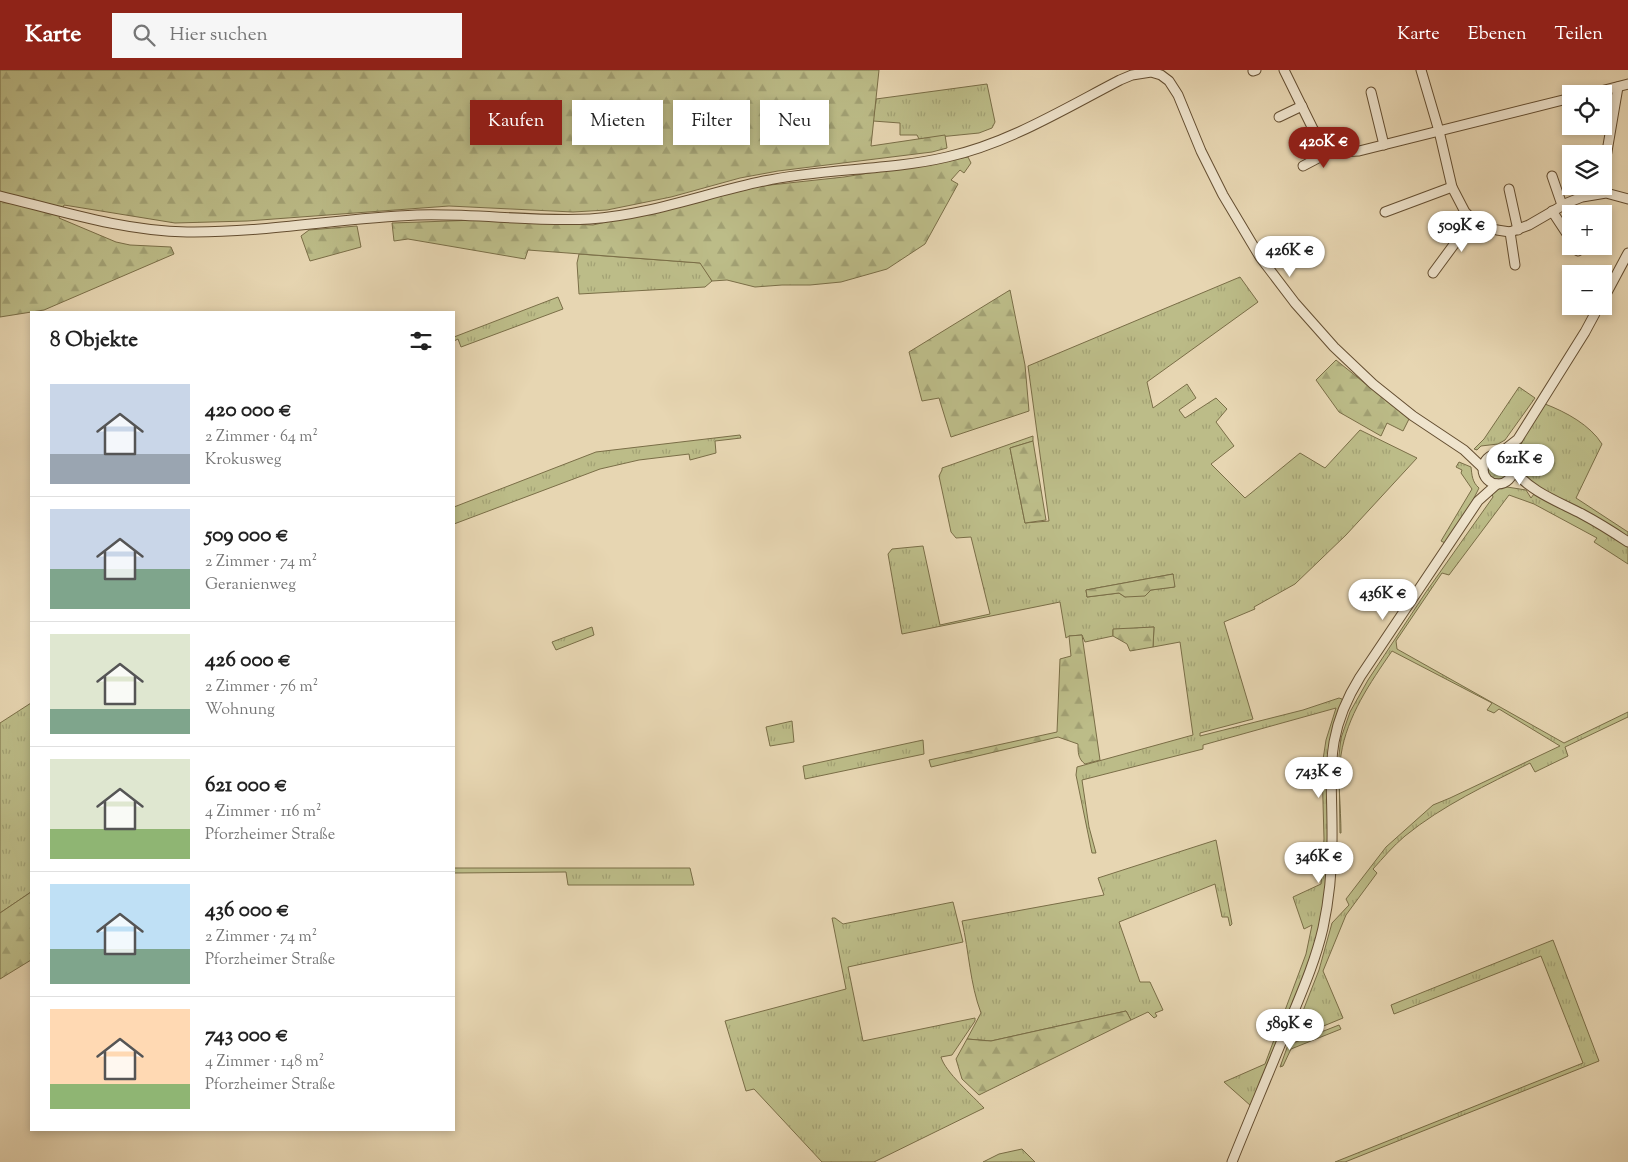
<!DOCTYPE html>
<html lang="de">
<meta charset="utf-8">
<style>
:root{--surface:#fff;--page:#f6f6f6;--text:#222;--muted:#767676;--line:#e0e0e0;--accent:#8f2418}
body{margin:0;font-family:"Sorts Mill Goudy",serif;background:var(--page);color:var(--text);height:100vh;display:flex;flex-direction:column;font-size:19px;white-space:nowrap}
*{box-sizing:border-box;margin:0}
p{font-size:16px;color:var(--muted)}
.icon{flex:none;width:28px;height:28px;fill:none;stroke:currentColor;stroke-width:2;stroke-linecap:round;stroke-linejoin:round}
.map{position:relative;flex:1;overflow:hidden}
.panel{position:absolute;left:30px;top:241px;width:425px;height:820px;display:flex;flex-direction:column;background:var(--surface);border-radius:0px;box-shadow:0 2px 8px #0003}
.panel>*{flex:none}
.guide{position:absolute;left:470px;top:30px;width:475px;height:45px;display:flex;gap:10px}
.controls{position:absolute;left:1562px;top:15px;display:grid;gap:10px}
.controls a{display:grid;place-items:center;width:50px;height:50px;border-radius:0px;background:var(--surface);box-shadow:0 2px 8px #0003;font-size:25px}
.price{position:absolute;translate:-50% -42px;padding:0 11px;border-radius:18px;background:#fff;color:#222;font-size:16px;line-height:32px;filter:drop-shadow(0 1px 2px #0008)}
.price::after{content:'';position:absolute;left:50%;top:30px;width:15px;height:11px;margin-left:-8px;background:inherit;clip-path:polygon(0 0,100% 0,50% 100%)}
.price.current{background:var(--accent);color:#fff}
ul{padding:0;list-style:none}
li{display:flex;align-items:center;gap:15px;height:125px;padding:0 20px}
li+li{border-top:1px solid var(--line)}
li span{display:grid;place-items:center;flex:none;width:140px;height:100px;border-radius:0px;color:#555}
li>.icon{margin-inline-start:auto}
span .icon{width:60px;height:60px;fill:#fffc;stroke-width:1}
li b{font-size:21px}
h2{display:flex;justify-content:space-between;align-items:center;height:60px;padding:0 20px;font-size:21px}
.pill{padding:0 18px;border-radius:0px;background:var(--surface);box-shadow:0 2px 8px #0003;font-size:18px;line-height:45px}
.pill.current{background:var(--accent);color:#fff}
header{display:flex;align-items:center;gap:30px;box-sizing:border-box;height:70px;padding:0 25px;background:var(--accent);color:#fff}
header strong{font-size:24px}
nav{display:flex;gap:28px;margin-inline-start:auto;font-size:18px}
.search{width:350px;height:45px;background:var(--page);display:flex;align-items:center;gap:12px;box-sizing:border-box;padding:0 18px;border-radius:0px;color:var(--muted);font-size:19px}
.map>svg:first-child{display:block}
.grass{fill:url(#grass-tufts);stroke:#7a6e47;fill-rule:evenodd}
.forest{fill:url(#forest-firs);stroke:#7a6e47}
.garden{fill:url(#garden-furrows);stroke:#7a6e47}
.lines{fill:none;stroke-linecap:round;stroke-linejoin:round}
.minor-casing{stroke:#644e31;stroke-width:11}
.minor{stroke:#efe4cd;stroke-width:9}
</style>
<header>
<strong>Karte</strong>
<div class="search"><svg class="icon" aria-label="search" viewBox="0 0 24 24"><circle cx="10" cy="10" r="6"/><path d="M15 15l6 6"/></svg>Hier suchen</div>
<nav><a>Karte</a><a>Ebenen</a><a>Teilen</a></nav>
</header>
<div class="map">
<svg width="1628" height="1092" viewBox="0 0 1628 1092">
<defs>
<pattern id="grass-tufts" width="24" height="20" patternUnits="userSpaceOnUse" patternTransform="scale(1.25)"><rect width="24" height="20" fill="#bcbc88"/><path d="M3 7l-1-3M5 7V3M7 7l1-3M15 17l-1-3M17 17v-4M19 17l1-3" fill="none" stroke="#a2a174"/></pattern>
<pattern id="forest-firs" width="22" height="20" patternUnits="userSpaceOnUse" patternTransform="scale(1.25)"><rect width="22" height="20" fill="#bcbc88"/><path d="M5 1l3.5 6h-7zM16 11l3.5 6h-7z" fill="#a2a174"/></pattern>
<pattern id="garden-furrows" width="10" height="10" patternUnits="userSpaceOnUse" patternTransform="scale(1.25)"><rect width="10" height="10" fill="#bcbc88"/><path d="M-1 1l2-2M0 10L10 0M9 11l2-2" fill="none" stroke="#a2a174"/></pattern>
</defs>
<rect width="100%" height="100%" fill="#e7d6b2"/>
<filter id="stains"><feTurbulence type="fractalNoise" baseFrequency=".004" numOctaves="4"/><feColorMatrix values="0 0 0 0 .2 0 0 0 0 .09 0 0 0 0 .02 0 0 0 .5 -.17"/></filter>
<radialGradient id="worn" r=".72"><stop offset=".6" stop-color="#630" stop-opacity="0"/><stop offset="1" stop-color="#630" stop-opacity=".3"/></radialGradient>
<g class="grass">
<path d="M987 14 995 52 992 58 979 63 919 69 917 65H900V53L873 51 876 29Z"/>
<path d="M579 184 701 193 712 211 705 217 579 224 577 193Z"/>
<path d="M1240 207 1258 232 1147 312 1153 338 1187 314 1196 328 1179 340 1185 348 1216 328 1227 339 1216 352 1234 376 1211 394 1245 428 1300 383 1325 398 1360 360 1417 388 1346 465 1295 514 1254 537 1255 539 1224 552 1253 649 1200 663V666L1303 640 1339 628 1342 629 1343 632C1315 689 1334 751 1328 811 1320 888 1280 965 1251 1036L1224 1012 1265 994 1306 884 1312 855 1304 859 1293 827 1321 814 1324 769 1322 696 1326 670 1336 638 1203 675V679L1082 710 1089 757 1096 783H1092L1076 705 1077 697 1193 665 1180 572 1153 577 1154 557 1113 560V566L1085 572 1082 565 1069 566 1066 568 1060 532 902 564 888 484 892 479 923 476 940 555 990 544 971 467 956 468 951 462 939 406 942 400V398L1033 366V371L1010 378 1025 453 1049 451 1028 296ZM1173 504 1174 517 1151 520 1125 527 1119 523 1087 527 1086 520Z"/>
<path d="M558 227 563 239 461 277 458 269 454 271V267Z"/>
<path d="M1519 317 1535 328 1505 370 1498 374 1481 376 1477 380 1474 379 1484 369Z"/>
<path d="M1545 334C1566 342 1590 355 1602 374L1576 428 1628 462V468L1547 422 1523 406 1519 402 1517 387 1523 369Z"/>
<path d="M740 365 741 368 715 371 716 383 690 390 689 384 639 390 600 399 454 454V437L596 382Z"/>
<path d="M1459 392 1471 397C1472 405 1472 412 1479 418L1472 432 1445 473 1441 471 1472 419 1461 403 1462 400 1456 397Z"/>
<path d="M1507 417 1526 420 1531 428 1534 424H1537L1605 461 1628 476V494L1594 472 1597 468 1534 434 1509 425 1449 505 1442 503 1396 571 1397 579 1564 673 1628 642V647L1565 677 1568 686 1535 702 1530 693C1487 715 1443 735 1405 766 1393 776 1383 788 1373 799L1377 803 1346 845 1323 901 1343 948 1292 969 1319 900 1332 853 1349 835 1346 829 1386 777 1433 735 1450 728 1560 676 1499 639 1494 643 1487 640 1492 633 1392 581C1370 613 1347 646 1341 685 1337 709 1341 738 1341 763H1340L1339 685 1341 668 1350 642 1368 610 1426 522 1493 427 1491 421 1496 418Z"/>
<path d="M592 557 594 565 556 580 552 572Z"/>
<path d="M31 633V822L0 843V653Z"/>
<path d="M792 651 794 672 770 676 766 657Z"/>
<path d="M923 670 924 684 805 709 803 696Z"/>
<path d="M1216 770 1232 854 1230 856 1228 847H1222L1215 814 1119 852 1140 912H1150L1163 940 1155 943 1157 946 1154 948 1148 942 1131 950 1126 941 991 971 967 969 981 943C970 914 969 882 962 851L1104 825 1098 808Z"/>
<path d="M454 798H690L694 815H568L566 802 454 803Z"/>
<path d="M953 832 963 872 848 897 863 971 975 948V951L952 985 941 987C945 1002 973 1026 984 1038L874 1092H822L754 1019 746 1021 725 951 846 919 832 848H835L843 854Z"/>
<path d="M1553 870 1599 991 1345 1092H1335L1583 993 1541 886 1394 944 1391 935Z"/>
<path d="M1339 955 1341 959 1291 979 1283 996 1280 997 1288 975Z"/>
<path d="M1022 1079 1035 1092H983L999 1084Z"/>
</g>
<g class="forest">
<path d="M0 0H879L871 76 945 65 947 78 932 82 778 101 740 108 671 127 607 140 573 142 449 136 247 151 175 153 64 135 59 148 116 172 130 175 171 177 174 184 44 240 0 247Z"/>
<path d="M968 87 971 93 964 103 960 100 951 110 958 114 925 174 887 199 841 212 810 215H782L755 217 727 210 712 211 700 193 528 180 525 189 408 169 394 171 392 153 477 150 593 155 761 116 844 107Z"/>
<path d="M357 156 361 177 310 191 301 166 309 160Z"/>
<path d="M1010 220 1025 295 1029 341 951 367 939 328 922 331 909 282Z"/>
<path d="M1336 290 1409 349 1403 361 1387 353 1381 366 1339 342 1316 310Z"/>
<path d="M1033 371 1046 450 1025 453 1010 378Z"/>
<path d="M1173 504 1175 517 1151 520 1145 526 1125 527 1119 523 1087 527 1086 520Z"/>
<path d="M1154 557 1153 577 1130 581 1127 574 1113 566V559Z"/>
<path d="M1082 565 1100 690 1085 694C1078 689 1078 682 1078 674L1058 667 931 697 929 690 1057 662 1060 589 1071 586 1069 566Z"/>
<path d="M31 822V890L0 909V843Z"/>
<path d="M1126 941 1131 950 979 1025 962 1009 956 989 967 969 991 971Z"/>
</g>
<circle class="garden" cx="1499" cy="399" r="11"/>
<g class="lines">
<g class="minor-casing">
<g id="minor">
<path d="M1284 0 1313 59C1326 80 1335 83 1359 81L1571 28"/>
<path d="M1421 0 1439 61 1452 117 1465 142 1477 154 1497 160 1510 162 1529 155 1567 133 1582 127 1606 123 1628 129"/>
<path d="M1253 1 1256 0"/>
<path d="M1371 22 1384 75"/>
<path d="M1589 24 1628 14"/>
<path d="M1279 47 1302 36"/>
<path d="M1303 96 1322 86 1328 78"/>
<path d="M1604 99 1618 17"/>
<path d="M1552 106 1562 135"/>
<path d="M1509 119 1518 160"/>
<path d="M0 126C61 141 123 161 187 162 264 163 340 148 417 145 474 143 532 152 590 149 650 145 706 123 764 111 824 98 887 101 947 87 1009 73 1064 39 1120 10L1132 5 1151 2 1161 5 1169 11 1178 25 1201 81 1223 125 1260 187 1295 233 1334 277 1373 314 1413 346 1464 380 1483 398"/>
<path d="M1552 141 1571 170"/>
<path d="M1385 142 1452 117"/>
<path d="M1510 162 1515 195"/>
<path d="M1575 176 1578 181"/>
<path d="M1433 203 1472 150"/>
<path d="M1604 228 1628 183"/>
<circle cx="1498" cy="399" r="15"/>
<path d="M1499 384 1518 369 1585 262 1599 236"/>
<path d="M1514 400C1529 421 1559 432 1582 444 1597 452 1613 462 1628 472"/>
<path d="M1232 1092C1250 1047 1269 1003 1287 958 1300 926 1315 893 1323 858 1329 830 1332 801 1332 772 1333 705 1322 668 1360 607L1478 431 1497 414"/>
</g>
</g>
<use href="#minor" class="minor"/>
</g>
<rect width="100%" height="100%" filter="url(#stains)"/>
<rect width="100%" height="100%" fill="url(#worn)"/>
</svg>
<div class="controls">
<a><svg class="icon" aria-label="locate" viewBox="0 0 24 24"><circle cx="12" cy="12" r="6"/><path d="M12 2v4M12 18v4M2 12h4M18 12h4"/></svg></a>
<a><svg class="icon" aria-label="layers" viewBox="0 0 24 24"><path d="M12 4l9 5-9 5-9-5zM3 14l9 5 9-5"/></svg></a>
<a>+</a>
<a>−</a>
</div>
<b class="price current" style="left:1324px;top:99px">420K €</b>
<b class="price" style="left:1462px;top:183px">509K €</b>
<b class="price" style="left:1290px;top:208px">426K €</b>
<b class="price" style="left:1520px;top:416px">621K €</b>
<b class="price" style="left:1383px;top:551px">436K €</b>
<b class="price" style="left:1319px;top:729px">743K €</b>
<b class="price" style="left:1319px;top:814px">346K €</b>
<b class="price" style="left:1290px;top:981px">589K €</b>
<div class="guide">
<a class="pill current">Kaufen</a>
<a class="pill">Mieten</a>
<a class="pill">Filter</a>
<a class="pill">Neu</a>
</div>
<section class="panel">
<h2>8 Objekte<svg class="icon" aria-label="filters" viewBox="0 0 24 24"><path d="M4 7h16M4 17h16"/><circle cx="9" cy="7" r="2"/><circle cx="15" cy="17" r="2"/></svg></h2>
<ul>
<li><span style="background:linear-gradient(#c9d6e8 70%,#9aa5b1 0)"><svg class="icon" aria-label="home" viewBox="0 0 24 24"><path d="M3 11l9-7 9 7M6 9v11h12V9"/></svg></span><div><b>420 000 €</b><p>2 Zimmer · 64 m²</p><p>Krokusweg</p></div></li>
<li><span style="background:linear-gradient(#c9d6e8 60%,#7fa58c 0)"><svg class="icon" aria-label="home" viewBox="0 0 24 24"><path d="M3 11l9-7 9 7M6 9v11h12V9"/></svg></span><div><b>509 000 €</b><p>2 Zimmer · 74 m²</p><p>Geranienweg</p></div></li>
<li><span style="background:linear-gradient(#dfe7d0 75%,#7fa58c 0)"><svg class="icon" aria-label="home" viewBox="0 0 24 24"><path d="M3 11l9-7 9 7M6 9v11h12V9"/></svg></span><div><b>426 000 €</b><p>2 Zimmer · 76 m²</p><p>Wohnung</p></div></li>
<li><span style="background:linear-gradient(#dfe7d0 70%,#8fb573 0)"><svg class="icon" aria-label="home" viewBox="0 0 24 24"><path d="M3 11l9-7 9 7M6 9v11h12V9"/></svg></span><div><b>621 000 €</b><p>4 Zimmer · 116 m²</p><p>Pforzheimer Straße</p></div></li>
<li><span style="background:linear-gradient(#bfe0f5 65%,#7fa58c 0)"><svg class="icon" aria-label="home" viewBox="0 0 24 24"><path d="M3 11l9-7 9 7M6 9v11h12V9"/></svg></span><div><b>436 000 €</b><p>2 Zimmer · 74 m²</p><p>Pforzheimer Straße</p></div></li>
<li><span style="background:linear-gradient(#ffd9b3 75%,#8fb573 0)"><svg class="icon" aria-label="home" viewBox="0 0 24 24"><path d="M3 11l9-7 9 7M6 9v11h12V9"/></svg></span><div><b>743 000 €</b><p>4 Zimmer · 148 m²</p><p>Pforzheimer Straße</p></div></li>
</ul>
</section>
</div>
